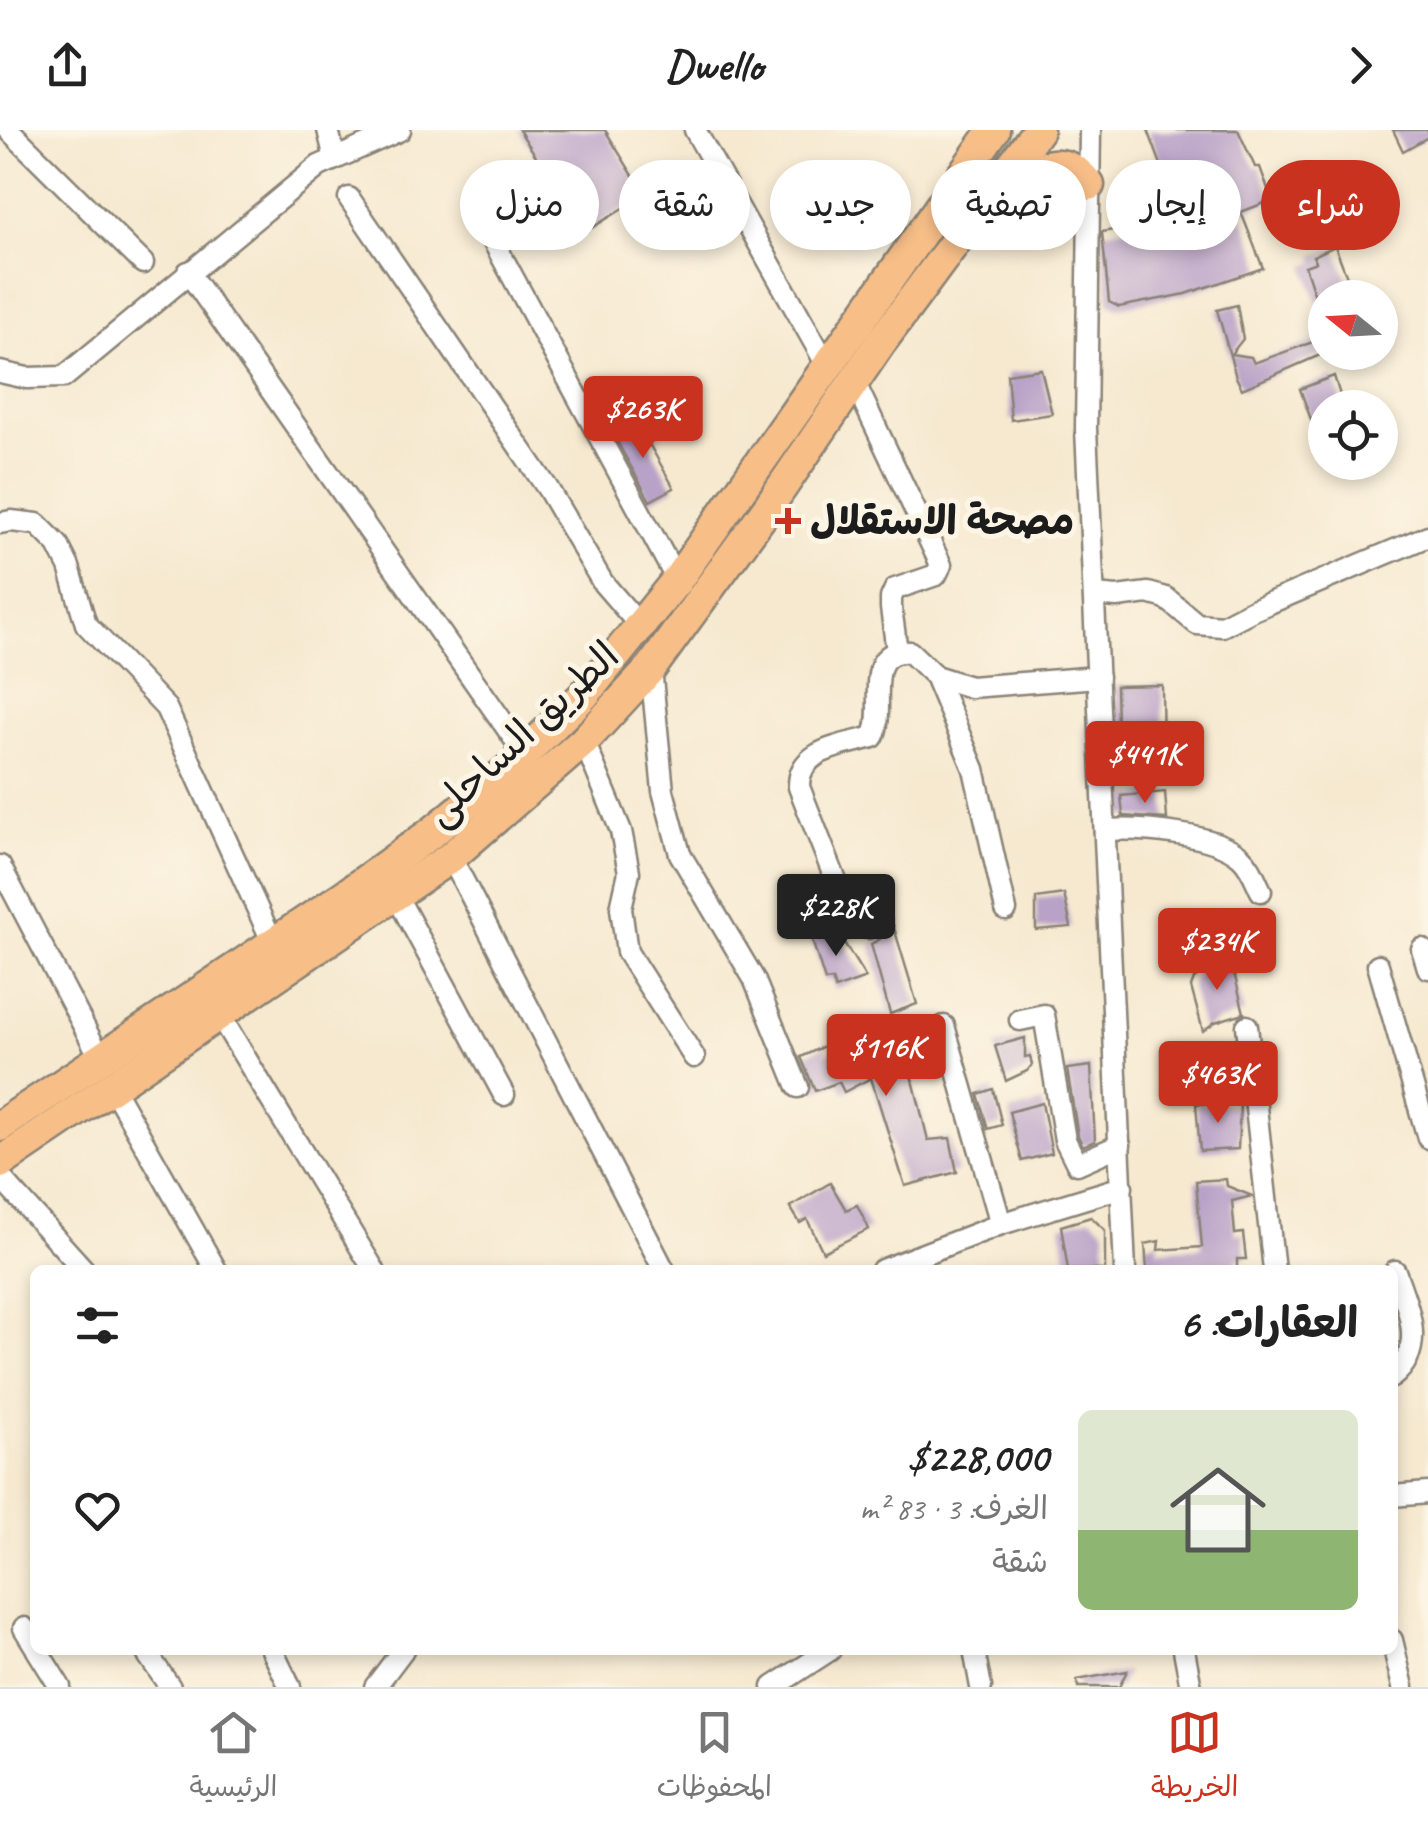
<!DOCTYPE html>
<html lang="ar">
<meta charset="utf-8">
<style>
:root{--surface:#fff;--page:#f2f2f2;--text:#222;--muted:#767676;--line:#e0e0e0;--accent:#c8321e}
body{margin:0;font-family:Caveat,"Playpen Sans Arabic",sans-serif;background:var(--page);color:var(--text);direction:rtl;height:100vh;display:flex;flex-direction:column;font-size:38px;white-space:nowrap}
*{box-sizing:border-box;margin:0}
p{font-size:32px;color:var(--muted)}
.icon{flex:none;width:55px;height:55px;fill:none;stroke:currentColor;stroke-width:2;stroke-linecap:round;stroke-linejoin:round}
.map{position:relative;flex:1;overflow:hidden;direction:ltr}
.drawer{position:absolute;left:30px;top:1135px;width:1368px;height:390px;display:flex;flex-direction:column;background:var(--surface);border-radius:15px;box-shadow:0 5px 15px #0003;direction:rtl}
.drawer>*{flex:none}
.top-card{position:absolute;left:30px;top:30px;width:1370px;height:90px;direction:rtl;display:flex;gap:20px}
.needle{width:65px;rotate:288deg}
.controls{position:absolute;left:1308px;top:150px;display:grid;gap:20px}
.controls a{display:grid;place-items:center;width:90px;height:90px;border-radius:50%;background:var(--surface);box-shadow:0 5px 15px #0003;font-size:50px}
.price{position:absolute;translate:-50% -85px;padding:0 22px;border-radius:10px;background:var(--accent);color:#fff;font-size:32px;line-height:65px;filter:drop-shadow(0 2px 5px #0008)}
.price::after{content:'';position:absolute;left:50%;top:60px;width:30px;height:22px;margin-left:-15px;background:inherit;clip-path:polygon(0 0,100% 0,50% 100%)}
.price.current{background:#222;color:#fff}
ul{padding:0;list-style:none}
li{display:flex;align-items:center;gap:30px;height:250px;padding:0 40px}
li+li{border-top:2px solid var(--line)}
li span{display:grid;place-items:center;flex:none;width:280px;height:200px;border-radius:15px;color:#555}
li>.icon{margin-inline-start:auto}
span .icon{width:120px;height:120px;fill:#fffc;stroke-width:1}
li b{font-size:42px}
h2{display:flex;justify-content:space-between;align-items:center;height:120px;padding:0 40px;font-size:42px}
.pill{padding:0 35px;border-radius:45px;background:var(--surface);box-shadow:0 5px 15px #0003;font-size:35px;line-height:90px}
.pill.current{background:var(--accent);color:#fff}
header{display:flex;justify-content:space-between;align-items:center;height:130px;padding:0 40px;background:var(--surface);font-size:45px;font-weight:800}
.dock{display:flex;justify-content:space-around;align-items:center;height:140px;border-top:2px solid var(--line);background:var(--surface);font-size:28px;color:var(--muted)}
.dock a{display:grid;justify-items:center;gap:5px}
.dock .current{color:var(--accent)}
.map>svg:first-child{display:block}
.building{fill:#b9a2c8}
.lines{fill:none;stroke-linecap:round;stroke-linejoin:round}
.minor-casing{stroke:#898276;stroke-width:25}
.highway-casing{stroke:#898276;stroke-width:35}
.minor{stroke:#fff;stroke-width:20}
.highway{stroke:#f7be88;stroke-width:30}
.poi-dot{fill:#c8321e;stroke:#fcf5e5;stroke-width:4}
.labels{text-anchor:middle;dominant-baseline:central;stroke-width:10;stroke-linejoin:round;paint-order:stroke}
.poi-label{font-size:40px;font-weight:bold;fill:#1c1c1c;stroke:#fcf5e5;text-anchor:start}
.street-label{font-size:40px;fill:#1c1c1c;stroke:#fcf5e5}
</style>
<header><svg class="icon" aria-label="forward" viewBox="0 0 24 24"><path d="M9 5l7 7-7 7"/></svg>Dwello<svg class="icon" aria-label="share" viewBox="0 0 24 24"><path d="M12 15V3M7 8l5-5 5 5M5 13v7h14v-7"/></svg></header>
<div class="map">
<svg width="1428" height="1557" viewBox="0 0 1428 1557">
<rect width="100%" height="100%" fill="#fcf5e5"/>
<filter id="ink" filterUnits="userSpaceOnUse"><feTurbulence type="fractalNoise" baseFrequency=".01" numOctaves="2"/><feDisplacementMap in="SourceGraphic" scale="20" xChannelSelector="R" yChannelSelector="G"/><feConvolveMatrix kernelMatrix="1 2 1 2 8 2 1 2 1" color-interpolation-filters="sRGB"/></filter>
<filter id="wash" filterUnits="userSpaceOnUse"><feTurbulence type="fractalNoise" baseFrequency=".0048" numOctaves="4" result="noise"/><feDisplacementMap in="SourceGraphic" scale="40" xChannelSelector="R" yChannelSelector="G"/><feGaussianBlur stdDeviation="2.25" result="paint"/><feColorMatrix in="noise" values="0 0 0 0 0 0 0 0 0 0 0 0 0 0 0 0 0 1.4 0 .05"/><feComposite in="paint" operator="in"/></filter>
<g filter="url(#wash)">
<rect width="100%" height="100%" fill="#f6e9d0"/>
<g id="blocks">
<g class="building">
<path d="M519 0H605L645 65 585 102Z"/>
<path d="M1148 0H1238L1255 37H1260L1272 70 1241 82 1263 138 1186 164 1119 177 1109 172 1102 102 1181 88Z"/>
<path d="M1393 0H1428V7L1403 21Z"/>
<path d="M1335 116 1349 152 1348 158 1317 172 1305 136 1316 132 1313 126Z"/>
<path d="M1237 175 1243 209 1231 224 1251 227 1254 233 1321 209 1327 222 1242 259 1236 247 1217 180Z"/>
<path d="M1041 239 1052 284 1011 290 1007 244Z"/>
<path d="M1334 246 1344 278H1325V294L1314 298 1300 259Z"/>
<path d="M636 291 674 358 650 371 613 304Z"/>
<path d="M1162 555 1163 632 1118 633 1116 556Z"/>
<path d="M1165 662 1167 689 1123 686 1121 666Z"/>
<path d="M882 758 917 874 890 884 871 814 880 809 881 796 874 784 868 762Z"/>
<path d="M1064 764 1071 797 1036 800V768Z"/>
<path d="M833 795 866 848 835 859 832 850 825 851 811 807Z"/>
<path d="M1230 827 1244 883 1215 892 1203 901 1191 857 1194 849 1204 842 1202 832Z"/>
<path d="M890 894 914 954 928 1010 950 1008 957 1042 905 1056 871 948 844 962 839 952 815 961 801 927 826 915V923L858 912 855 903Z"/>
<path d="M1025 908V927L1030 926 1032 935 1027 941 1006 951 995 916Z"/>
<path d="M1091 936 1095 1011 1083 1016 1078 1006 1067 939Z"/>
<path d="M993 959 1002 995 988 999 978 964Z"/>
<path d="M1042 973 1052 1023 1022 1031 1009 982Z"/>
<path d="M1196 974H1240L1238 1019 1200 1021Z"/>
<path d="M1226 1049 1227 1056 1252 1066 1232 1071 1235 1104 1243 1103 1246 1129H1237V1140H1147L1145 1114 1159 1111 1158 1120 1202 1117 1196 1051Z"/>
<path d="M830 1053 846 1080 857 1075 869 1099 823 1122 807 1089 800 1093 790 1077Z"/>
<path d="M1091 1087 1105 1100V1140H1068L1061 1096Z"/>
<path d="M1127 1541 1119 1557H1078L1077 1550Z"/>
</g>
</g>
</g>
<g filter="url(#ink)">
<use href="#blocks" fill-opacity="0" stroke="#898276" stroke-width="2.5"/>
<g class="lines">
<g class="minor-casing">
<g id="minor">
<path d="M9 0 143 133"/>
<path d="M328 0 335 29"/>
<path d="M695 0 828 237"/>
<path d="M1090 0 1086 299 1125 1140"/>
<path d="M349 68 548 359 603 453 641 497"/>
<path d="M471 70 677 450"/>
<path d="M188 142 525 624"/>
<path d="M0 242 27 248 64 247 319 36 400 0"/>
<path d="M854 251 941 435 936 445 895 459 891 468V478L897 521"/>
<path d="M0 393 11 391 37 394 58 415 69 437 86 494 166 578 273 813"/>
<path d="M1095 465 1117 467 1148 463 1166 468 1197 494 1222 496 1253 480 1428 406"/>
<path d="M651 538 663 661 680 724 754 849 798 957"/>
<path d="M935 546 974 639 1006 780"/>
<path d="M584 611 621 701 629 742 621 778 627 822 694 927"/>
<path d="M1105 700C1140 698 1215 703 1241 727 1251 736 1255 749 1261 761"/>
<path d="M451 727 664 1140"/>
<path d="M0 736 101 929"/>
<path d="M396 765 504 965"/>
<path d="M868 798 845 774 799 657C798 618 844 616 873 607 888 580 859 518 910 522L935 546 970 557 1098 547"/>
<path d="M1422 819 1428 838"/>
<path d="M1378 835 1428 1008"/>
<path d="M220 886 374 1140"/>
<path d="M1020 890 1044 885 1065 1010 1077 1034 1120 1015"/>
<path d="M944 896 1001 1094"/>
<path d="M1247 896 1274 1140"/>
<path d="M113 958 216 1140"/>
<path d="M0 1047 84 1140"/>
<path d="M882 1140 1001 1094 1122 1057"/>
<path d="M1392 1247C1428 1218 1407 1177 1395 1141"/>
<path d="M1392 1366 1428 1363"/>
<path d="M24 1498 35 1516"/>
<path d="M1392 1510 1403 1557"/>
<path d="M37 1520 60 1557"/>
<path d="M272 1520 290 1557"/>
<path d="M974 1520 981 1557"/>
<path d="M1184 1520 1191 1557"/>
<path d="M146 1522 170 1557"/>
<path d="M375 1557 403 1520"/>
<path d="M773 1557 830 1520"/>
</g>
</g>
<g class="highway-casing">
<g id="highway">
<path d="M999 64C1030 43 1059 15 1089 55"/>
<path d="M0 996 351 761 434 701 510 638 584 565 677 450 994 0"/>
<path d="M0 1033 451 727 584 611 651 538 769 376 881 212 1038 0"/>
</g>
</g>
<use href="#minor" class="minor"/>
<use href="#highway" class="highway"/>
</g>
</g>
<path class="poi-dot" d="M783 376h10v10h10v10h-10v10h-10v-10h-10v-10h10z"/>
<g class="labels">
<g class="poi-label">
<text x="810" y="391">مصحة الاستقلال</text>
</g>
<g class="street-label">
<text transform="translate(522 604) rotate(-43)">الطريق الساحلى</text>
</g>
</g>
</svg>
<div class="controls">
<a><svg class="needle" viewBox="-14 -14 28 28"><path d="M0-13l5 13h-10z" fill="#e53935"/><path d="M0 13l5-13h-10z" fill="#767676"/></svg></a>
<a><svg class="icon" aria-label="locate" viewBox="0 0 24 24"><circle cx="12" cy="12" r="6"/><path d="M12 2v4M12 18v4M2 12h4M18 12h4"/></svg></a>
</div>
<b class="price" style="left:643px;top:331px">$263K</b>
<b class="price" style="left:1145px;top:676px">$441K</b>
<b class="price current" style="left:836px;top:829px">$228K</b>
<b class="price" style="left:1217px;top:863px">$234K</b>
<b class="price" style="left:886px;top:969px">$116K</b>
<b class="price" style="left:1218px;top:996px">$463K</b>
<div class="top-card">
<a class="pill current">شراء</a>
<a class="pill">إيجار</a>
<a class="pill">تصفية</a>
<a class="pill">جديد</a>
<a class="pill">شقة</a>
<a class="pill">منزل</a>
</div>
<section class="drawer">
<h2>العقارات: 6<svg class="icon" aria-label="filters" viewBox="0 0 24 24"><path d="M4 7h16M4 17h16"/><circle cx="9" cy="7" r="2"/><circle cx="15" cy="17" r="2"/></svg></h2>
<ul>
<li><span style="background:linear-gradient(#dfe7d0 60%,#8fb573 0)"><svg class="icon" aria-label="home" viewBox="0 0 24 24"><path d="M3 11l9-7 9 7M6 9v11h12V9"/></svg></span><div><b>$228,000</b><p>الغرف: 3 · 83 m²</p><p>شقة</p></div><svg class="icon" aria-label="heart" viewBox="0 0 24 24"><path d="M12 20l-8-8c-3-5 5-10 8-4 3-6 11-1 8 4z"/></svg></li>
</ul>
</section>
</div>
<nav class="dock">
<a class="current"><svg class="icon" aria-label="map" viewBox="0 0 24 24"><path d="M3 6l6-2 6 2 6-2v14l-6 2-6-2-6 2zM9 4v14M15 6v14"/></svg>الخريطة</a>
<a><svg class="icon" aria-label="saved" viewBox="0 0 24 24"><path d="M7 4h10v16l-5-4-5 4z"/></svg>المحفوظات</a>
<a><svg class="icon" aria-label="home" viewBox="0 0 24 24"><path d="M3 11l9-7 9 7M6 9v11h12V9"/></svg>الرئيسية</a>
</nav>
